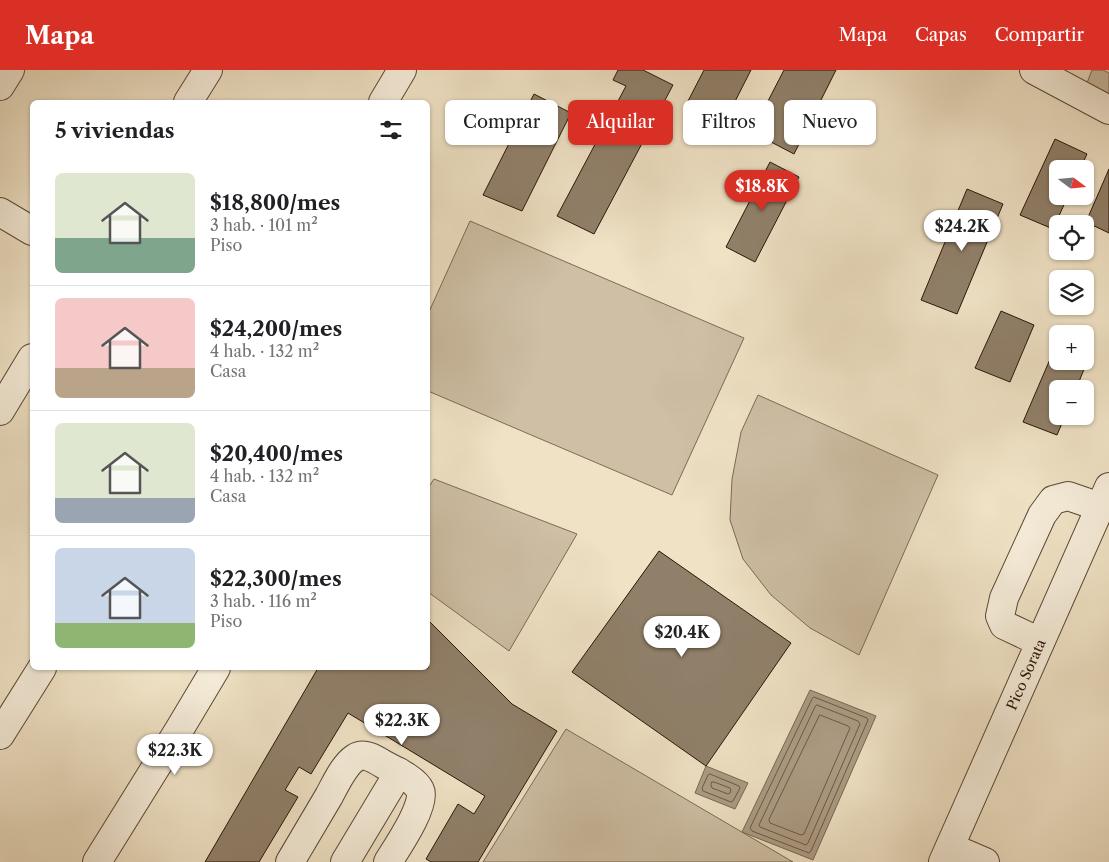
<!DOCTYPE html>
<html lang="es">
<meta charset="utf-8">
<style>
:root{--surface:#fff;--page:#f6f6f6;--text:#202124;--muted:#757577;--line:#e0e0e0;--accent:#d93025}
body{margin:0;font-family:"Libre Caslon Text",serif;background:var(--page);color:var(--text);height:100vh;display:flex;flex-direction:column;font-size:19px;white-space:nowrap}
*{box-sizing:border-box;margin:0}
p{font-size:16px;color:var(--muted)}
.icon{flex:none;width:28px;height:28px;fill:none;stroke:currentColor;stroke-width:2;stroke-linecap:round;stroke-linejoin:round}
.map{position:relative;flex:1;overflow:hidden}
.drawer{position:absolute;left:30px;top:30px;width:400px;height:570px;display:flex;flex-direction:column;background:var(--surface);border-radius:8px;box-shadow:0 1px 4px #0004}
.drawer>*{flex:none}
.hud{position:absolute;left:445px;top:30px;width:475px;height:45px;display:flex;gap:10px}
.needle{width:32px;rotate:106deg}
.buttons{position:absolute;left:1049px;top:90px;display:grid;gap:10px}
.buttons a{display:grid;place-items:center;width:45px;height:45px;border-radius:8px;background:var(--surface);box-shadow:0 1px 4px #0004;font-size:25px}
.price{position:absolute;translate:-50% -42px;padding:0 11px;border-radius:18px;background:#fff;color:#222;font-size:16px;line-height:32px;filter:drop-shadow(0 1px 2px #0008)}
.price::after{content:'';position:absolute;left:50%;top:30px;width:15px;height:11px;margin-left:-8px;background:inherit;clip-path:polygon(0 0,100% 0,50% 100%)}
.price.active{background:var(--accent);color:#fff}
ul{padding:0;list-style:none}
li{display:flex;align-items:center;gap:15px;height:125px;padding:0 25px}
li+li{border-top:1px solid var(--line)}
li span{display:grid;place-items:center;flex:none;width:140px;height:100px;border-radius:8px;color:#555}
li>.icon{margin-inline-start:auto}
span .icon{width:60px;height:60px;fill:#fffc;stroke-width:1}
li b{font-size:21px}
h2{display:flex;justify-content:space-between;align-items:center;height:60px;padding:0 25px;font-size:21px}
.tag{padding:0 18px;border-radius:8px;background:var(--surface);box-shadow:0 1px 4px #0004;font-size:18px;line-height:45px}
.tag.active{background:var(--accent);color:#fff}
header{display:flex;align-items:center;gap:30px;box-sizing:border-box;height:70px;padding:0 25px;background:var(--accent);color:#fff}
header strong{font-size:24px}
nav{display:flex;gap:28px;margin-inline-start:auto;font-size:18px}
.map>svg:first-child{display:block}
.green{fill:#cebfa5;stroke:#7c6a56}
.water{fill:#ac9c84;stroke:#786652}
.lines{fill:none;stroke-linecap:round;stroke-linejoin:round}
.shore{stroke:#6b5846;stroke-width:1}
.building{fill:#90806a;stroke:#2a1507}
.minor-casing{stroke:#5b4836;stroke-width:30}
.minor{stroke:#f5ecd9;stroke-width:28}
.labels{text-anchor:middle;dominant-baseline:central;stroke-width:4;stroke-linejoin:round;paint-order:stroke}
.street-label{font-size:14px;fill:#2a1507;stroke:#f5ecd9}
</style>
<header>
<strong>Mapa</strong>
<nav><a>Mapa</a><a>Capas</a><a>Compartir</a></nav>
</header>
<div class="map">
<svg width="1109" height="792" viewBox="0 0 1109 792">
<rect width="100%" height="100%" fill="#efe2c5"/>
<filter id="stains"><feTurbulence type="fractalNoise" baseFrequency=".004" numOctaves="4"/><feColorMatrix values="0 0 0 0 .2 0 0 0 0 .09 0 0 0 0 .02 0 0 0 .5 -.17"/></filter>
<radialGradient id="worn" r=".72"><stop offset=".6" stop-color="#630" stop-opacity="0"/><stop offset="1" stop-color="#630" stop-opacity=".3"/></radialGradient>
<g class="green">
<path d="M1092 0H1103L1109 3V24L1087 13Z"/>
<path d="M470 151 744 268 672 425 428 321V244Z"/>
<path d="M758 325 938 405 859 585 810 558 771 525 743 489 730 450 732 409 741 362Z"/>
<path d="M434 409 577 464 509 581 428 522V418Z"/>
<path d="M566 659 793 792H483Z"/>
</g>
<g class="water">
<path d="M810 620 876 646 813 790 742 762Z"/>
<path d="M706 696 748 713 735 739 695 723Z"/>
</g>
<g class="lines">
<g class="shore">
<path d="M814 627 867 648 868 650 811 781 809 783 752 761 750 758 812 629Z"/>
<path d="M817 635 858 651 860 654 808 773 806 775 760 757 759 755 815 637Z"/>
<path d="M820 645 848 656 850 658 804 764 801 765 770 753 769 750Z"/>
<path d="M710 704 739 716 740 718 733 731 731 732 703 721 702 718 708 705Z"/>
<path d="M712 712H714L730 718 731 720 730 723 728 724 712 718 711 715Z"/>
</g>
</g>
<g class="building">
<path d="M618 0H643L673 15 594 164 557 146 626 16 613 10Z"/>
<path d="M704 0H751L724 53 687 33Z"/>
<path d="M784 0H836L794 84 752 62Z"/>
<path d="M534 24 571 43 522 141 483 125Z"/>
<path d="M1055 69 1087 84 1080 99H1058V126H1068L1053 159 1020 145Z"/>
<path d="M770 92 799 107 755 192 726 177Z"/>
<path d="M1109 99V163L1086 152Z"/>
<path d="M967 119 1003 134 957 244 921 230Z"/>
<path d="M1001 241 1034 255 1010 312 975 298Z"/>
<path d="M1057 273H1058V291H1085V285L1089 287 1076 319H1058V346H1065L1057 365 1023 352Z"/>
<path d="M659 481 791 573 706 696 572 602Z"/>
<path d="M428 550 512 634 557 661 478 792H431L426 789 458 734 474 744 485 726 348 643 311 704 299 697 285 720 298 727 259 792H205L318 598H428Z"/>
</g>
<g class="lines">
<g class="minor-casing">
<g id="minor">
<path d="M1034 0 1109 40"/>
<path d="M0 16 10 0"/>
<path d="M188 32 208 0"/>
<path d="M383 32 402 0"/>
<path d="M0 142 32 161"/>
<path d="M0 341 32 288"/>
<path d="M1040 572 1004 555 1000 546 1004 528 1042 445 1053 430 1068 426 1100 437"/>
<path d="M0 665 42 598"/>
<path d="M950 777 985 792"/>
<path d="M97 792 179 660 216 598"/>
<path d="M290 792C303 770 316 748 329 726 335 715 344 695 355 688 364 682 375 689 383 694 394 700 415 709 420 720 427 734 396 779 388 792"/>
<path d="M345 792 399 702"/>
<path id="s1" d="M943 792 1109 417"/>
</g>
</g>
<use href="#minor" class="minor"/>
</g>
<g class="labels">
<g class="street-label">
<text stroke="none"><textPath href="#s1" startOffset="205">Pico Sorata</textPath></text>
</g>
</g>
<rect width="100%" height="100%" filter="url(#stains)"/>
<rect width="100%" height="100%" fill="url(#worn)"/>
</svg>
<div class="buttons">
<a><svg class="needle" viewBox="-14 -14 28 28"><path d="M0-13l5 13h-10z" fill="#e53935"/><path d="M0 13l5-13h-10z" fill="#757577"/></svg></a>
<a><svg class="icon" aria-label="locate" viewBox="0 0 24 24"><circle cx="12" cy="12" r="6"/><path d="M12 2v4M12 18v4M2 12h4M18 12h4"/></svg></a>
<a><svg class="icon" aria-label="layers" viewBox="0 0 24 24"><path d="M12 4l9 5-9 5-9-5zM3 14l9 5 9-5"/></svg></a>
<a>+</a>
<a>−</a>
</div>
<b class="price active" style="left:762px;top:142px">$18.8K</b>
<b class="price" style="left:962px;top:182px">$24.2K</b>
<b class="price" style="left:682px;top:588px">$20.4K</b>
<b class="price" style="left:402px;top:676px">$22.3K</b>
<b class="price" style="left:175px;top:706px">$22.3K</b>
<div class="hud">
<a class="tag">Comprar</a>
<a class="tag active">Alquilar</a>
<a class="tag">Filtros</a>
<a class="tag">Nuevo</a>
</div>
<section class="drawer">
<h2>5 viviendas<svg class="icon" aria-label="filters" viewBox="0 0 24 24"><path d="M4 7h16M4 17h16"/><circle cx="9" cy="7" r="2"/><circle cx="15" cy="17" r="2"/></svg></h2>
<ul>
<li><span style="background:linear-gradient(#dfe7d0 65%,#7fa58c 0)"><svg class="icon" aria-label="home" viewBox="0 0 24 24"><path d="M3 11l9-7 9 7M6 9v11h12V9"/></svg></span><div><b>$18,800/mes</b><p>3 hab. · 101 m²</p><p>Piso</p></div></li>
<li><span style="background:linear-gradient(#f6c9c9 70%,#b9a48a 0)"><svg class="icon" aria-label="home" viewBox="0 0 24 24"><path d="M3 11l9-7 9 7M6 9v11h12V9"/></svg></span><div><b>$24,200/mes</b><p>4 hab. · 132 m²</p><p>Casa</p></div></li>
<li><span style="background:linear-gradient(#dfe7d0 75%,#9aa5b1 0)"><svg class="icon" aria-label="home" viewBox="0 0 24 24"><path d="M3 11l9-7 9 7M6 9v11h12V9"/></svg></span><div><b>$20,400/mes</b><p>4 hab. · 132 m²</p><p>Casa</p></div></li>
<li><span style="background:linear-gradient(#c9d6e8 75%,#8fb573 0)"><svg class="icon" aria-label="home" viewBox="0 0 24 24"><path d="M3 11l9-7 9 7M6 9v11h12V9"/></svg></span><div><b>$22,300/mes</b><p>3 hab. · 116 m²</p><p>Piso</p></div></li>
</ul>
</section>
</div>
